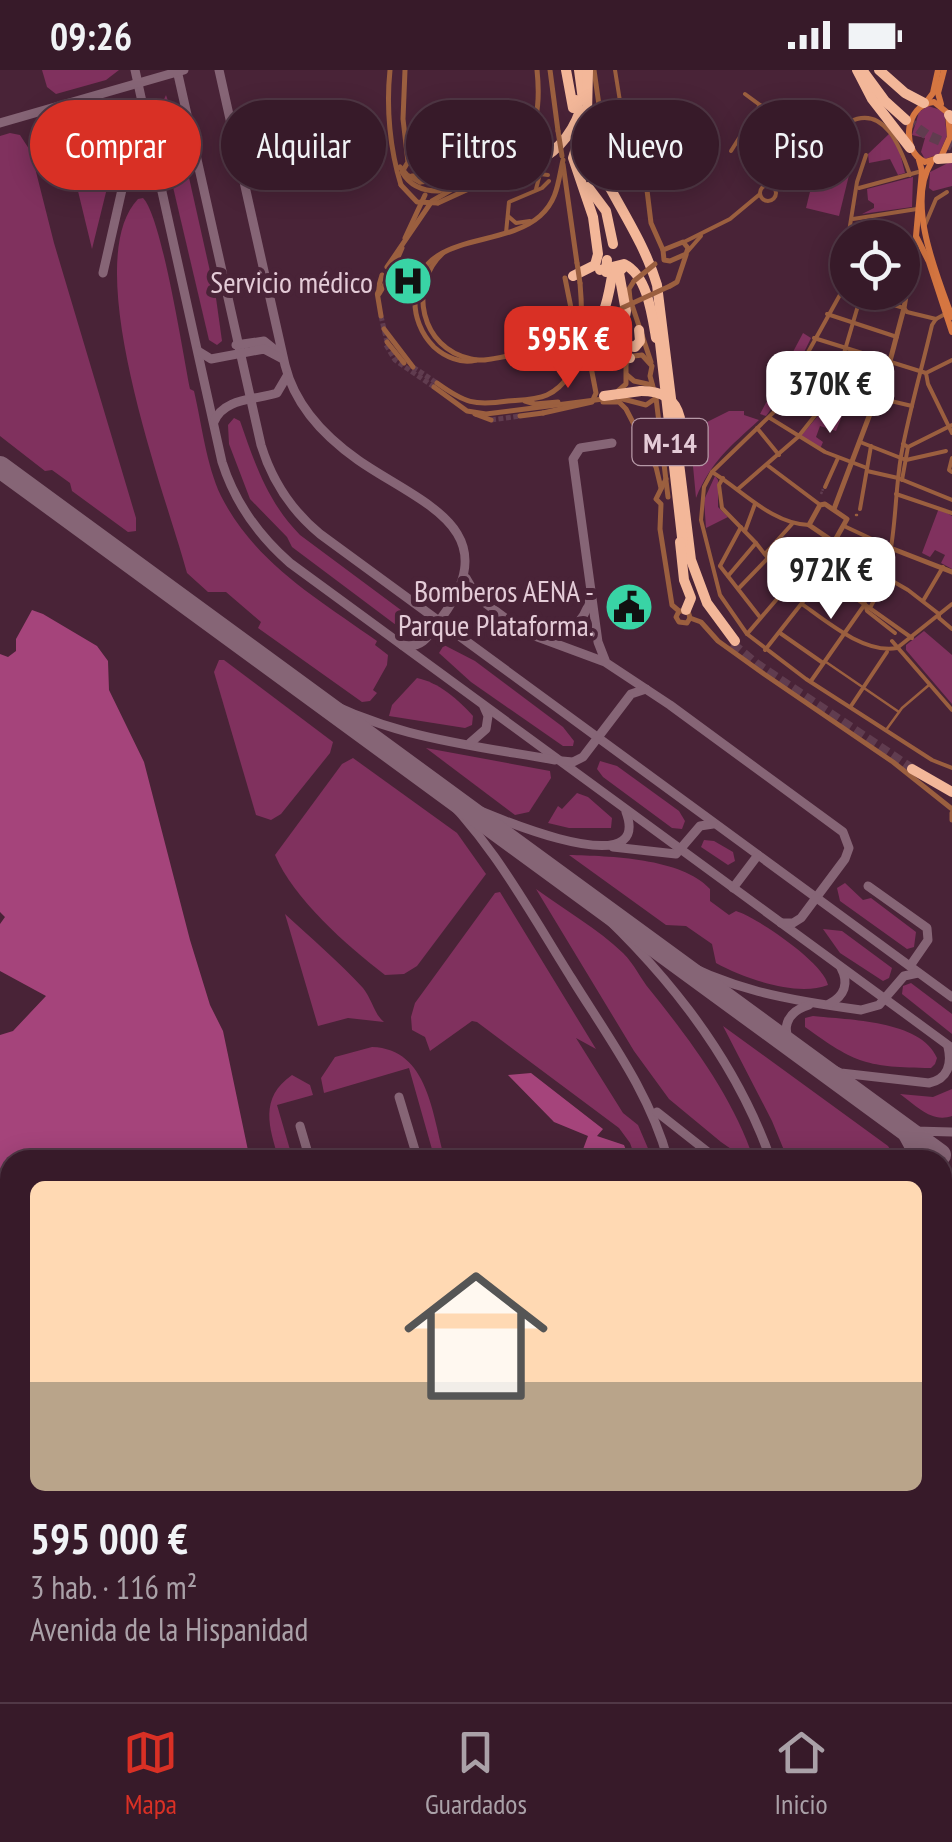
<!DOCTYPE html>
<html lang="es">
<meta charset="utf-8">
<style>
:root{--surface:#371a29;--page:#422735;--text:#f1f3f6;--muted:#aaa1a8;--line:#513846;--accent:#d93025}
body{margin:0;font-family:"PT Sans Narrow",sans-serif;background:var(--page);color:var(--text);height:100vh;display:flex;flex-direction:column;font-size:38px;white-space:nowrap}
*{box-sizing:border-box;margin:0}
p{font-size:32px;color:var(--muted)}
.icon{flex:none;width:55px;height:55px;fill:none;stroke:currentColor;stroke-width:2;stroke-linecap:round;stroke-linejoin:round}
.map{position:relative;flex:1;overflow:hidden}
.details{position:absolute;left:0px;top:1080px;width:952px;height:552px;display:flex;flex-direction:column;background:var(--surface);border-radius:30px 30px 0 0;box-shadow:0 5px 25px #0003,0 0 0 2px var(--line)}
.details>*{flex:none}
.guide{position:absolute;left:30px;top:30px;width:892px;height:90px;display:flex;gap:20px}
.fabs{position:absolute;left:830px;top:150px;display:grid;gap:20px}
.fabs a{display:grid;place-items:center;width:90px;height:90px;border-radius:50%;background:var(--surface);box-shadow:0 5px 25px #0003,0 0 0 2px var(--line);font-size:50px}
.price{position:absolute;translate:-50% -85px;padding:0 22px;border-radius:20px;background:#fff;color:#222;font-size:32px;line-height:65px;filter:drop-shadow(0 2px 5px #0008)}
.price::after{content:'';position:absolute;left:50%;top:60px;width:30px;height:22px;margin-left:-15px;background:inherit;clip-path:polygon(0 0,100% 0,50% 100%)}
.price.on{background:var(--accent);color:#fff}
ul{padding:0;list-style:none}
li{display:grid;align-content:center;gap:20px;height:530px;padding:0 30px}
li span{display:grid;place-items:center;height:310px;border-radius:15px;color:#555}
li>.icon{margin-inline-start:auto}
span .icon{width:180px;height:180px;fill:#fffc;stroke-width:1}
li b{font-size:42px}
.tag{padding:0 35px;border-radius:45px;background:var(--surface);box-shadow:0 5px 25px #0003,0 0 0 2px var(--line);font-size:35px;line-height:90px}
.tag.on{background:var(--accent);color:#fff}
.status{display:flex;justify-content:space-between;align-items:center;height:70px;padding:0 50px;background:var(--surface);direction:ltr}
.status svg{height:28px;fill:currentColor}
.dock{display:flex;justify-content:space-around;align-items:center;height:140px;border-top:2px solid var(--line);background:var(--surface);font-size:28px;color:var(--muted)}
.dock a{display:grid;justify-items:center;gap:5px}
.dock .on{color:var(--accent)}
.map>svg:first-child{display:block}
.green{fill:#80315e}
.forest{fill:#a5447b}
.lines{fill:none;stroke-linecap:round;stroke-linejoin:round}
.taxiway{stroke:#866576;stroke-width:9}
.runway{stroke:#866576;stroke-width:22}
.pedestrian-tunnel{stroke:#603c4f;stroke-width:2.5;stroke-dasharray:2.5 1;stroke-linecap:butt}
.tertiary-tunnel{stroke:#603c4f;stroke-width:5;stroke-dasharray:5 2.5;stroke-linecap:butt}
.primary-tunnel{stroke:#603c4f;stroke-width:9;stroke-dasharray:9 4.5;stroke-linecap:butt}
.motorway-tunnel{stroke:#603c4f;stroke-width:10;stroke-dasharray:10 5;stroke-linecap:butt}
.pedestrian{stroke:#9b5f3f;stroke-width:2.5}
.minor{stroke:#9b5f3f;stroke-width:4}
.tertiary{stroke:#9b5f3f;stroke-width:5}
.secondary{stroke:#d57641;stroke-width:6}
.motorway{stroke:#f3b799;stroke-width:10}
.tertiary-bridge{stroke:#9b5f3f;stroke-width:5}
.motorway-bridge{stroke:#f3b799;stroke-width:10}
.labels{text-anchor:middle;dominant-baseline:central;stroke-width:10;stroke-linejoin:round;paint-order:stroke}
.shield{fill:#492337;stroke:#b699a7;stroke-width:2.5}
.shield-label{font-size:28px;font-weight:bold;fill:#e4cbd7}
.poi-label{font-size:30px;fill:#e4cbd7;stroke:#492337;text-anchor:end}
</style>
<div class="status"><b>09:26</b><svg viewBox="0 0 49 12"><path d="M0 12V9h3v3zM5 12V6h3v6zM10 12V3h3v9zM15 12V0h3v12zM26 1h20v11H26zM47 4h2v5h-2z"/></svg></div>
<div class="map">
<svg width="952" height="1632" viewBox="0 0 952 1632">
<rect width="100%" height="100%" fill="#492337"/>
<g class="green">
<path d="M42 0H119L106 10 56 24 47 17Z"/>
<path d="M166 25 179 63 216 228 222 271 217 275 209 270 165 83 159 40Z"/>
<path d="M116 34 123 36 126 41 92 179 77 117 72 114 56 58 57 49Z"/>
<path d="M928 36 944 41 947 66 939 84 925 89 921 82 925 68 912 65 919 42Z"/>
<path d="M10 63 20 65 31 82 54 173 136 448V461L128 462 72 421 70 413 52 400 45 401 0 366V66Z"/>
<path d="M889 64 899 79 905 103 898 105 890 89 869 93 868 84Z"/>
<path d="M818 89 851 97 839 146 806 138Z"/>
<path d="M952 91V116L933 121 929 118 930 102Z"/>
<path d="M913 107 912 137 862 144 874 138V134L868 130 867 119Z"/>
<path d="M143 128C162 147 183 285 190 319L194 321C202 355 206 394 221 426 255 493 318 529 377 571L375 575 388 585 387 595 373 620 377 623 370 631 362 632 258 558 261 552 226 522H208L187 503C166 425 77 193 138 129Z"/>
<path d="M803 263 811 268C798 295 785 322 766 346L760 344Z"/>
<path d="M823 340 842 346 836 361 820 356 816 367 823 372 820 379 800 367Z"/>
<path d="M729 341H744V345L759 350C730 377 711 391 696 428L690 364 700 361 707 352Z"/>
<path d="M234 348 240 351C255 394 267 431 300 465L413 549 418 557 416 560 404 561 292 477 287 467 250 429 229 374 228 355Z"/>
<path d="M715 406 718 410V437L728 447 706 458 704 430Z"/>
<path d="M939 438 952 446V499L941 493 945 485 935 480 930 487 922 483Z"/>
<path d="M924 561 952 585V634L906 580V575Z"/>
<path d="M444 575 475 591 563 657 574 671 573 676H563L471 612 439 583Z"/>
<path d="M219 590H224L333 672 330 683 281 744 271 750 256 745 214 602Z"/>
<path d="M417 608C438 612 459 630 473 646L472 655 465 658 389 646 392 635Z"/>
<path d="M426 678 550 701 551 708 529 742 515 745Z"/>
<path d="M353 688 457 763 486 804 417 896 404 904 385 905C347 876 293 828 275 785L342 694Z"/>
<path d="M600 691 617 696 679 741 685 751 682 759 672 758 603 707 597 699Z"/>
<path d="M577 723 588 727 612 748 611 758H569L548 753 558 736 562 739Z"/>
<path d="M704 770 714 771 733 782 735 791 728 795 701 777Z"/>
<path d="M569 785C609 786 682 788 710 819V831L729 845 736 841C758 848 824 893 828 915 797 927 745 909 716 893L712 874 686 856 666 855Z"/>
<path d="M845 813 863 830 871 828 916 862 914 877 907 879 840 831 837 818Z"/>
<path d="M536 819C565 840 598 859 623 883 635 895 640 908 650 920 691 971 733 1027 754 1090H747L721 1072 669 1029 634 981Z"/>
<path d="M500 822 596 979 576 968 623 1043 638 1055 653 1090H636L630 1073 619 1058 477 952 472 951 430 981 425 967 412 960 411 947 415 933 495 823Z"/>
<path d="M285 844C311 868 339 892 363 918 372 929 374 944 384 952L348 948 318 956Z"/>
<path d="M823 859 842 861 892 898 889 908 883 911 840 883Z"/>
<path d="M911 913 952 944V964L902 924 903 916Z"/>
<path d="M813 946C848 950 921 950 937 988L935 994 931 998C867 997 856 994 805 957V948Z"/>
<path d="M723 956 888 1076 897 1090H788L772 1051Z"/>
<path d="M372 977C429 979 432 1045 445 1090H435L409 998 324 1023 321 1008 335 987Z"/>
<path d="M292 1005 310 1015 313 1025 277 1035 293 1090H279C269 1057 259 1028 292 1005Z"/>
<path d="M952 1019V1046C931 1053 917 1036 900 1024L933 1027Z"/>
<path d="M952 1321V1441L943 1436 942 1323Z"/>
<path d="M0 1351 10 1358V1474L0 1467Z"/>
<path d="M952 1516V1632H948L944 1601 948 1593 943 1574 942 1520Z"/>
<path d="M52 1623H160L173 1632H65Z"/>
<path d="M416 1623 419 1632H228L215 1623Z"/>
</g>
<g class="forest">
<path d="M32 540 43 544 97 576 108 591 109 620 144 692 190 870 210 935 223 961 250 1090H10V1148L0 1136V965L13 961 46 926 0 901V854L5 847 0 842V584L8 587 16 581V569Z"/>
<path d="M531 1003 603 1059 597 1066 624 1075 630 1090H591L582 1082 588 1066 554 1052 508 1005Z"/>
</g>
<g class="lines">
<g class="taxiway">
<path d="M135 0 222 392C235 433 258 465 290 493L952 978"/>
<path d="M177 0 261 375C272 411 291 440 320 464L952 927"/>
<path d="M219 0 285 295C295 336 324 366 358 390 418 432 508 458 442 547 431 562 424 580 402 575"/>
<path d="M0 53 184 0"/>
<path d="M122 115C133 102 148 101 159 115"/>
<path d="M103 203 141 36"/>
<path d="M236 275 264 271 279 283"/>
<path d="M198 281 211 289 264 279 281 288"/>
<path d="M214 352C223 328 255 330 277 323L287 306"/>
<path d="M466 508 477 527 524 562 605 592 670 635 843 762 849 778 845 789 801 848 793 853H781"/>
<path d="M540 567C567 567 584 554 590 529"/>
<path d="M605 590 598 572 573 389 580 378 612 373"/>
<path d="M305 621C388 667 464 674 555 690"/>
<path d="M470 673 486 659 488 646 484 637"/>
<path d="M562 691 573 692 583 687 631 624 646 619"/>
<path d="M429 711C490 767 528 839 572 909 608 967 650 1023 668 1090"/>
<path d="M454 729C474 739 655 820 626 742"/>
<path d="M613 777 676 784 700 756 713 754"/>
<path d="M571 815C657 891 732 980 771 1090"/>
<path d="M868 816 927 858 928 870 910 896"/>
<path d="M733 818 758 785"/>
<path d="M662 882C728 920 787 930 861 940L879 935 904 906 918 903"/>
<path d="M829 934C845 926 849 913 841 898"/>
<path d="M795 979C779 960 786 942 809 935"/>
<path d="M805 987 841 1003 929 1013C948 1009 952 994 948 977"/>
<path d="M399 1027 418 1090"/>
<path d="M657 1042 718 1090"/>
<path d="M889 1048 915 1061 952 1062"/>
<path d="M300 1056 310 1090"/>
<path d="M898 1057 916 1090"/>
<path d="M942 1152 952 1174"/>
<path d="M942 1250 952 1247"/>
<path d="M942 1296 952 1300"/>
<path d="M942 1455 952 1461"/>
<path d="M0 1486 10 1494"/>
<path d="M942 1498 952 1496"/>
<path d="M0 1546 10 1547"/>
<path d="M187 1622 200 1632"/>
<path d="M432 1622 435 1632"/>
<path d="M480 1622 483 1632"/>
<path d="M574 1622 576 1632"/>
<path d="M616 1622 619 1632"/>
<path d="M824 1622 827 1632"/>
<path d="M876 1622 879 1632"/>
<path d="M928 1622 931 1632"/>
</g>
<g class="runway">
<path d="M0 397 940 1085"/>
<path d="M20 1622 33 1632"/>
</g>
<path class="pedestrian-tunnel" d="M821 424 823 419"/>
<g class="tertiary-tunnel">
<path d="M381 246 387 272"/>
<path d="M386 275 395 290 434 317"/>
<path d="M413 297 437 313"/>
<path d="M491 350 520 346"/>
</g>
<g class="primary-tunnel">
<path d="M942 1353 952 1339"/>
<path d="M942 1365 952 1351"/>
<path d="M723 1631 742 1622"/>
<path d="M707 1632 729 1622"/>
</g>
<g class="motorway-tunnel">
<path d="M906 50 927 65 952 76"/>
<path d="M732 574 756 594 912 699"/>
</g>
<g class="pedestrian">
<path d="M856 445H857"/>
<path d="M826 592 899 642"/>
<path d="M886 660 902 638 929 615"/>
</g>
<g class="minor">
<path d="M615 0 623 50"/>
<path d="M745 24 783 52 776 75 757 97"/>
<path d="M776 75 801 92"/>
<path d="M774 78 798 94"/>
<path d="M731 81 760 35"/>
<path d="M745 90 760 67 745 58"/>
<circle cx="768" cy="123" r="8"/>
<path d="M769 115 849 52C885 34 901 79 910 105"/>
<path d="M859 118 922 101"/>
<path d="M536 119 540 104 548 105"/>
<path d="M508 146 516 153 530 151"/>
<path d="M853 149 917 139"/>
<path d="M925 155 936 129 947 122"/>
<path d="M506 163 509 132 542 118 549 111"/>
<path d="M848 168 857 112 866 85"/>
<path d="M684 172 730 149 760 124"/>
<path d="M848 177 841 223 776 340 712 402 704 417 701 450 720 525 747 564 806 609 932 690 952 698"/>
<path d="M688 181 701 166"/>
<path d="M863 226 904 238 907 242"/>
<path d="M907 242 936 249"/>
<path d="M827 244 897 267"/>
<path d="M814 268 926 303 952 290"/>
<path d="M926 303 928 314 952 363"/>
<path d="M793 310 872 338"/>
<path d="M878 328 912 336"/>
<path d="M770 348 825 382 867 398"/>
<path d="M757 358 779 385"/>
<path d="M860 372 906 390 946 381"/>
<path d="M903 374 908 377 952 355"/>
<path d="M952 388 949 400 952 402"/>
<path d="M767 395 819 434"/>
<path d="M867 401 898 408 952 430"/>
<path d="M712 402C742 420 772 454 809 455"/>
<path d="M723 408 719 415 722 438 756 473 789 515 805 529"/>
<path d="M902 410 908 377"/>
<path d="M825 417 838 388"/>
<path d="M738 419 798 367 832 324 862 222"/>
<path d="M896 424 952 443"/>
<path d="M860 439 871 376"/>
<path d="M844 456 893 479"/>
<path d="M745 461 755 434"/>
<path d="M834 472 842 482 908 520 939 544V548L952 559"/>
<path d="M765 484 792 454"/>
<path d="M720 496 759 546"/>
<path d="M720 496 741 457"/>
<path d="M823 505 912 568"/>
<path d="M728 506 756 473"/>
<path d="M740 517 768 488"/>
<path d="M844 519 862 494"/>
<path d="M923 531 943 497"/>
<path d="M802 534C827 552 865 584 897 578"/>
<path d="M865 534 867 541 895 563"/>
<path d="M870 538C899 489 892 440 901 386 909 342 922 298 932 255L936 249 947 243"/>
<path d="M780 563 823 593"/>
<path d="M747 564 789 515"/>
<path d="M892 571 952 640"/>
<path d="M897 578 952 534"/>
<path d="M765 580 842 482"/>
<path d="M811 611 865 534"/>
<path d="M851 636 887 582"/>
</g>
<g class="tertiary">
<path d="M390 0C386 38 390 80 401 115"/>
<path d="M405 0 403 49 408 92 402 102C410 116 422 121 438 121L527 96"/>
<path d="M550 0 558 61"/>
<path d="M594 0 602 56 611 71"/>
<path d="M601 49 609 60 623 61 627 65V73L623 77 616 78 611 71 617 61"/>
<path d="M627 65 637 71 642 79 651 153 663 180"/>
<path d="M563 94 577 193"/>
<path d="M412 106 453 104 492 93"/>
<path d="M420 112 451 109"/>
<path d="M437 117C506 93 546 85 537 0"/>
<path d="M438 133 484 112"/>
<path d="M405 168 425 125"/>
<path d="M683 172 688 178 686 184 670 191 664 190 663 180Z"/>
<path d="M443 183C407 216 421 279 471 289 486 293 503 285 519 285"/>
<path d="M387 197 432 131 451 120"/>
<path d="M392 201 402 178"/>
<path d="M634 211 629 219 630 229 651 292"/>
<path d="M670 216 677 212 686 185"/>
<path d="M379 224 388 209"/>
<path d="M381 246 377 222 382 205"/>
<path d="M384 259 413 297"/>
<path d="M387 272 404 293"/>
<path d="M528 279 545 266 566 260 574 253 565 208"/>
<path d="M592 280 607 257"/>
<path d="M585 283 613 284 626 293"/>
<path d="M535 285 567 284"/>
<path d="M476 290C461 294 445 287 434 277 421 264 414 246 415 228 418 160 502 180 540 146 558 130 558 111 563 90"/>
<path d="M626 293 634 286 642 285 652 296 650 306 656 328 668 427"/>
<path d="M627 305 634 311 652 315"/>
<path d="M437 313C465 333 474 336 508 331 520 330 536 330 547 325 586 307 583 247 580 213"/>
<path d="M434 317 467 341 486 344 603 329"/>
<path d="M618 321 626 314V293"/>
<path d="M619 328 646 335 656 328"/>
<path d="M525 331 535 334 558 332"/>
<path d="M603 332H619L626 339 656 397 661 418"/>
<path d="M475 344 491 350"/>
<path d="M520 346 543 343"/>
<path d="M666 409 656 429 661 434 660 459 672 535 679 541H688L690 548 701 552 718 571 764 604 893 692 952 739"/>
<path d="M825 434 847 449 834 472 809 455 820 435Z"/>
<path d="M834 439 890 291 904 238 916 166"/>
<path d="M893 479 952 502"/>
<path d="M679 541 676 547 679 552 687 553 690 548"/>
<path d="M952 743V750"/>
</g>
<g class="secondary">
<path d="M927 31 933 23 938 0"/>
<path d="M934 32 948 43 950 67 941 87 925 92C900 81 905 34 934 32Z"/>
<path d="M941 34 938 23 944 0"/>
<path d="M919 90 922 101 916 166 929 192 952 262"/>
<path d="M931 93C906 133 937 206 952 247"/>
</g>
<g class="motorway">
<path d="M566 0 573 38"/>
<path d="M579 0 583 30"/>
<path d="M857 0 872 29 910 78"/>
<path d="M879 0 905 23 924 33"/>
<path d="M863 1 885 31 906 50"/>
<path d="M949 45 952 49"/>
<path d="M585 63C603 117 641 161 657 215L691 490 707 533 735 571"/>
<path d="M938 89 952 88"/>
<path d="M528 96C554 85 571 67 580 41"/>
<path d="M588 117 606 141 613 174"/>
<path d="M600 200 624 194C647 205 652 244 656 268"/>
<path d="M619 203 626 241 619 279 630 288"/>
<path d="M573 206 595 195 598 184 593 147 573 88 587 44 588 0"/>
<path d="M613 250 605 270 610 277 619 275"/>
<path d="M659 264 683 476"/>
<path d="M623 267 626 275 635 277 640 271 639 260"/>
<path d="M582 268C605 250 607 234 612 206L622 199"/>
<path d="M517 284 566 276"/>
<path d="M604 326 641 321"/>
<path d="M680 472 684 510 691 528 686 540"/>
<path d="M912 699 952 722"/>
</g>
<g class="tertiary-bridge">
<path d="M558 61 562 86"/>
<path d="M400 97 407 105 420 112"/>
<path d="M401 115 417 132 438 133"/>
<path d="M577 193 580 213"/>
<path d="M634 211 655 194"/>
<path d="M622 238 670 216"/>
<path d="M567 284 585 283"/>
<path d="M543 343 592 332 596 323 591 297"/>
</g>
<g class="motorway-bridge">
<path d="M576 30 585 63"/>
<path d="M606 202 607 190"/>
<path d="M566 276 582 268"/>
<path d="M641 321C662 321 675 328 680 348"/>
</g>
</g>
<defs>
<g id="hospital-disc" transform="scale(2.5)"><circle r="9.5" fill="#39d4a5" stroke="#492337"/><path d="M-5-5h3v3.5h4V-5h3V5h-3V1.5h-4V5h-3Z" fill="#111"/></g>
<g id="civic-disc" transform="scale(2.5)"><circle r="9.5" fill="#39d4a5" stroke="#492337"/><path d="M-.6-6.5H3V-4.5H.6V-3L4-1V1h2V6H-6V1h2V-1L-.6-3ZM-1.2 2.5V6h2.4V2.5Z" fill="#111"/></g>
</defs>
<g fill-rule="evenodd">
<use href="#hospital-disc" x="408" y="211"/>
<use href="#civic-disc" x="629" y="537"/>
</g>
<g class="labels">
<rect class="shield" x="632.5" y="349" width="75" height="46" rx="8"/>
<g class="shield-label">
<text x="670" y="372">M-14</text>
</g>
<g class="poi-label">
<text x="373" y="211">Servicio médico</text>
<text x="594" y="520">Bomberos AENA -<tspan x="594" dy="34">Parque Plataforma.</tspan></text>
</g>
</g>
</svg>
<div class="fabs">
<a><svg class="icon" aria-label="locate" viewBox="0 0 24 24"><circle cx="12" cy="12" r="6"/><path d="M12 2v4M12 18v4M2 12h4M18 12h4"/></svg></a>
</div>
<b class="price on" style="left:568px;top:321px">595K €</b>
<b class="price" style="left:830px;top:366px">370K €</b>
<b class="price" style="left:831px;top:552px">972K €</b>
<div class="guide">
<a class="tag on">Comprar</a>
<a class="tag">Alquilar</a>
<a class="tag">Filtros</a>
<a class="tag">Nuevo</a>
<a class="tag">Piso</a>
</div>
<section class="details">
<ul>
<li><span style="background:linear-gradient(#ffd9b3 65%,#b9a48a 0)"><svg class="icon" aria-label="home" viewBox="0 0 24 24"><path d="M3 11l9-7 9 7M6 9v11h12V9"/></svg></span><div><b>595 000 €</b><p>3 hab. · 116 m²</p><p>Avenida de la Hispanidad</p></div></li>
</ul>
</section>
</div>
<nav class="dock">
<a class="on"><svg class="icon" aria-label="map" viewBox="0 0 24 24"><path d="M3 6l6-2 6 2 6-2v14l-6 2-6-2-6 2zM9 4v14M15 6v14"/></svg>Mapa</a>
<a><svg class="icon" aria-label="saved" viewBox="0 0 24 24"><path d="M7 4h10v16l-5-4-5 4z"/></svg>Guardados</a>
<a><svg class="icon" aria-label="home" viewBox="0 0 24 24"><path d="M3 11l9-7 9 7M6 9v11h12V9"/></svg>Inicio</a>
</nav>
